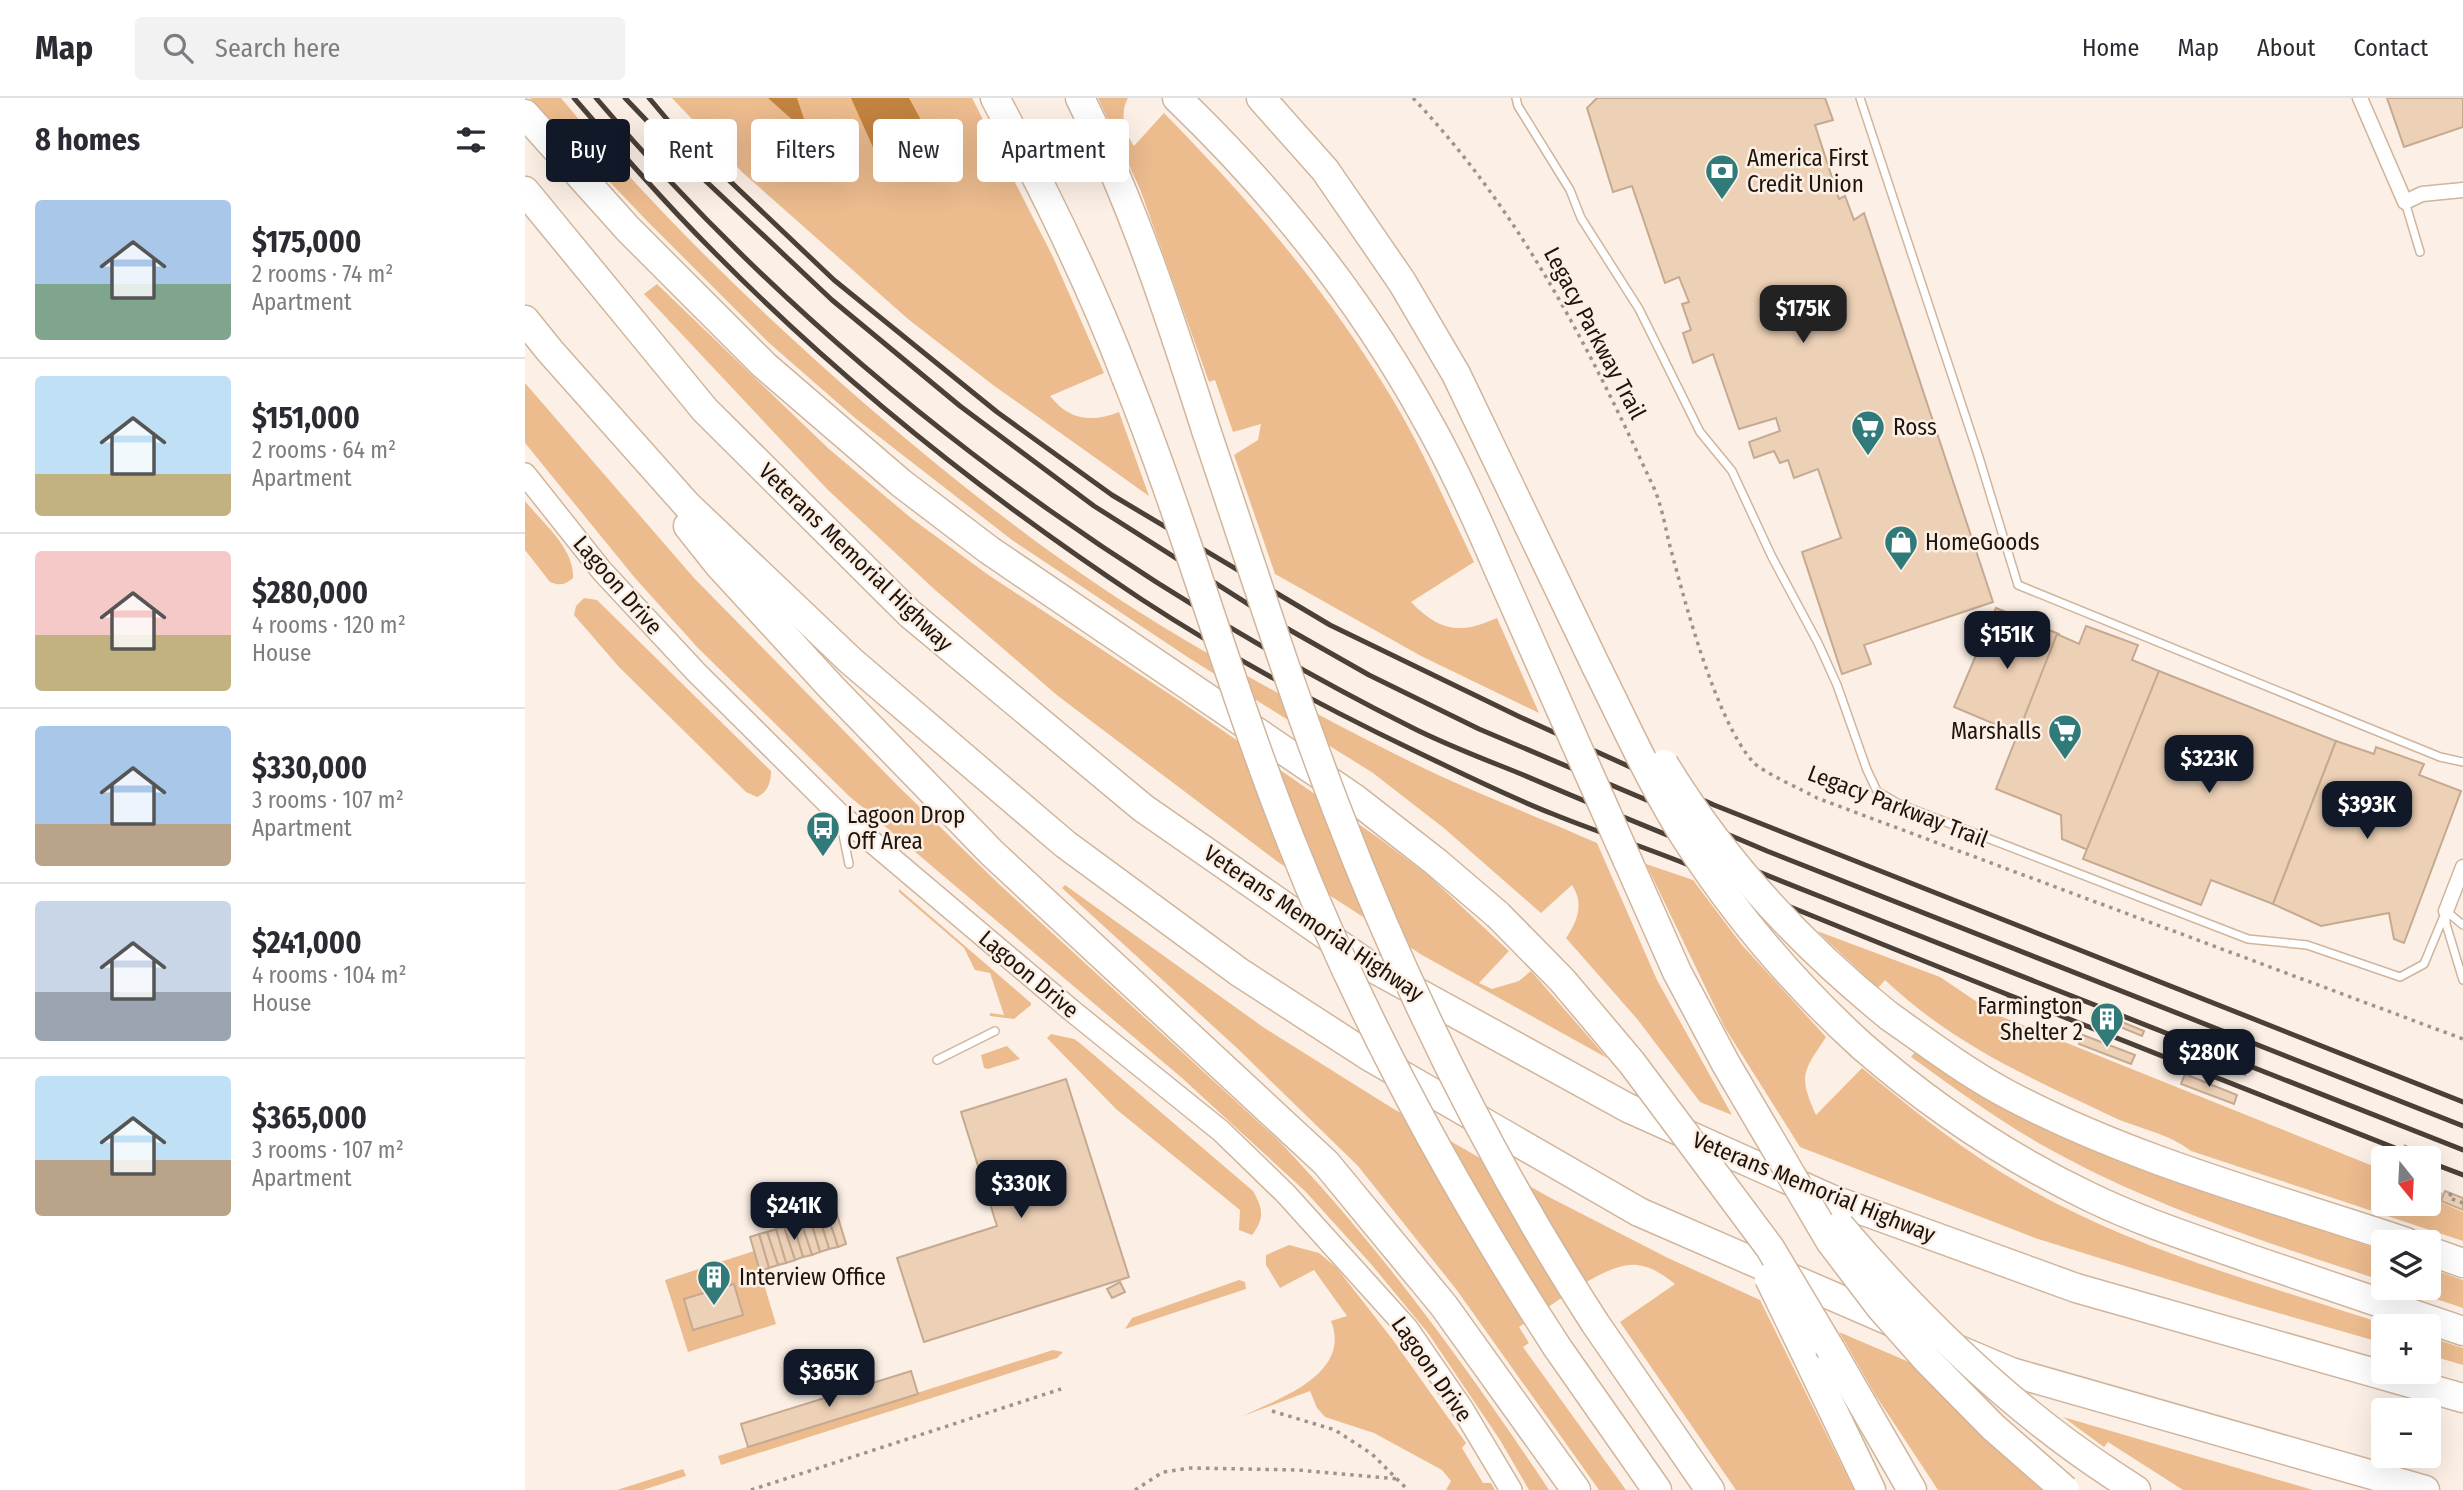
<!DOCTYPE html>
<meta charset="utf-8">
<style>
:root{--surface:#fff;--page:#f2f2f3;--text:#2b2b33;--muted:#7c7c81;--line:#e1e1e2;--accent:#111827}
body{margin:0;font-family:"Fira Sans Condensed",sans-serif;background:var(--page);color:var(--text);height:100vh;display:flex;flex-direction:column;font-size:26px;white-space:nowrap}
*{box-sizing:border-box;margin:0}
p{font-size:23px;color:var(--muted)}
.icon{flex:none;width:38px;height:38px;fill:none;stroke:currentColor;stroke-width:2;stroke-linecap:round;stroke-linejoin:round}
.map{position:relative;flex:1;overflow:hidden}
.side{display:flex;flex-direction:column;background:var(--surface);width:525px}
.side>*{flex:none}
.guide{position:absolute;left:21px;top:21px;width:665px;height:63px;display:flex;gap:14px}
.needle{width:46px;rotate:162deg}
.tools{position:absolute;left:1846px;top:1048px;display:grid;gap:14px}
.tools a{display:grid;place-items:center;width:70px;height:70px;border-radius:7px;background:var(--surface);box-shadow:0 7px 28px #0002;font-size:35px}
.price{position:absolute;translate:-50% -60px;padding:0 16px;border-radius:14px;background:var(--accent);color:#fff;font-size:23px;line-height:46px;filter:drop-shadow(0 2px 4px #0008)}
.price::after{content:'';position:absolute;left:50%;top:42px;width:21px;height:16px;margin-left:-10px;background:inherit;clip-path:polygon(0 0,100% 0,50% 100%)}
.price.current{background:#222;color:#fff}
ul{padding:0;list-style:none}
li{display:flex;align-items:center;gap:21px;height:175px;padding:0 35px}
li+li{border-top:2px solid var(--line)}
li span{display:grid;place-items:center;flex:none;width:196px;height:140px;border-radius:7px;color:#555}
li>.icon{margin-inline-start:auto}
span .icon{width:84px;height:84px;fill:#fffc;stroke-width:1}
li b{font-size:30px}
h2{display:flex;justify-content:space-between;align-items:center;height:84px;padding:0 35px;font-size:30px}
.tag{padding:0 24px;border-radius:7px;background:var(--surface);box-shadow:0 7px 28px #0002;font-size:24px;line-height:63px}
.tag.current{background:var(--accent);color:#fff}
header{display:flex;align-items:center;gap:42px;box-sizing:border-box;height:98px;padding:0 35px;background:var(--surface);border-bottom:2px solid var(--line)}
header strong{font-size:33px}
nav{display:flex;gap:38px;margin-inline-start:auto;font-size:24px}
.search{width:490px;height:63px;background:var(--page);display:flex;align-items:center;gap:18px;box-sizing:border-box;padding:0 24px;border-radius:7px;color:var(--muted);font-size:26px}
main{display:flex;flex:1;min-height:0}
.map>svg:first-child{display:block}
.green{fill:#ecbb8e}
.water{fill:#c38340}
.building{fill:#edd1b7;stroke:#c5a990;stroke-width:2}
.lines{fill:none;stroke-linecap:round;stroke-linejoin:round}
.lane-casing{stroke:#d0b59b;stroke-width:10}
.street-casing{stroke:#d0b59b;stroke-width:17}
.secondary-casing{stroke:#d0b59b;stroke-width:24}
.highway-casing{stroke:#d0b59b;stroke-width:31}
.path{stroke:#9f948a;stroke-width:3.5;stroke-dasharray:3.5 5;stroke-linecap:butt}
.lane{stroke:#fff;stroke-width:7}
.street{stroke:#fff;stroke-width:14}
.secondary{stroke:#fff;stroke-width:21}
.highway{stroke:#fff;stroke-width:28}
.rail{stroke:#4b4037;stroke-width:5}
.highway-bridge-casing{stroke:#d0b59b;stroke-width:31;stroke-linecap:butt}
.highway-bridge{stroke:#fff;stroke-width:28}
.labels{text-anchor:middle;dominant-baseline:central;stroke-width:5;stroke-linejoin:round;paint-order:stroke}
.poi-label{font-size:23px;fill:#1e140b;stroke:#fcf0e6;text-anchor:start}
.street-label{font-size:23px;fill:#1e140b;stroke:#fcf0e6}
</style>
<header>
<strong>Map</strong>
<div class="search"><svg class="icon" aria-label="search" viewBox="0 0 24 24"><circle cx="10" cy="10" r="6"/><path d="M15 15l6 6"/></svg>Search here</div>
<nav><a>Home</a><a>Map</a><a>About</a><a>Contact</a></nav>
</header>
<main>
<section class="side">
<h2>8 homes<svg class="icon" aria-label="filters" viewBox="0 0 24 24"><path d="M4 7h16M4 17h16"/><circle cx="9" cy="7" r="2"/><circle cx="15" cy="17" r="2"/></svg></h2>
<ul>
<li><span style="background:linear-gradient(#a9c7e8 60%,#7fa58c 0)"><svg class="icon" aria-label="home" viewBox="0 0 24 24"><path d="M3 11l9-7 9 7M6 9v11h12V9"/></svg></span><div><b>$175,000</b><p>2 rooms · 74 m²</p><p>Apartment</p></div></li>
<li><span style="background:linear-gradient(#bfe0f5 70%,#c2b280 0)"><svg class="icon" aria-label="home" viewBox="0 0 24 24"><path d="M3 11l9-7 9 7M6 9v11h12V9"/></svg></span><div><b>$151,000</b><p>2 rooms · 64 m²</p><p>Apartment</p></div></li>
<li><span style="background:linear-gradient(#f6c9c9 60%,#c2b280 0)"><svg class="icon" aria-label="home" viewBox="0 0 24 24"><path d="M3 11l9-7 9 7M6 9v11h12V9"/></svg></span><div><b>$280,000</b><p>4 rooms · 120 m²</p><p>House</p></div></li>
<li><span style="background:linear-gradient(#a9c7e8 70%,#b9a48a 0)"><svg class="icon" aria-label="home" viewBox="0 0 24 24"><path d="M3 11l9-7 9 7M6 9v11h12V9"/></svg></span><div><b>$330,000</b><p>3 rooms · 107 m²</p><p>Apartment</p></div></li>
<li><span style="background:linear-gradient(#c9d6e8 65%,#9aa5b1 0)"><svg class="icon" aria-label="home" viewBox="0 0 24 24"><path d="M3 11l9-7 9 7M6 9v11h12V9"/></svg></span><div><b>$241,000</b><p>4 rooms · 104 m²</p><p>House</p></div></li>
<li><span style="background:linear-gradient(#bfe0f5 60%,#b9a48a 0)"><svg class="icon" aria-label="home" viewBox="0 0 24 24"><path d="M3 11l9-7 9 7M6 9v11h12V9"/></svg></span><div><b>$365,000</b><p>3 rooms · 107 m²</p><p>Apartment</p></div></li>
</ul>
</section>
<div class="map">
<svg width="1938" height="1392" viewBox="0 0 1938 1392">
<rect width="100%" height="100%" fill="#fcf0e6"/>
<g class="green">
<path d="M5 0H36C130 113 236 216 347 312 446 397 551 479 665 545 733 585 805 624 876 659 939 691 1007 716 1072 745L1132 882 1207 1017 1175 1004 1113 922 1041 840C1053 823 1059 805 1047 787L1016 815 920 731 848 675 664 560 487 442 330 320 243 244 121 122Z"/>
<path d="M147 0H447L528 159 579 275 525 298C544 322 566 325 594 314L624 398 468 287 383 221 217 74Z"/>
<path d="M573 0H603C594 16 600 34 609 48L639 15C728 106 802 192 868 302 899 354 923 410 949 464L886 504C914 533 935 537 972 520L1014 615 896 558 750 476 709 357 733 342 736 326 708 334 690 282 684 284 615 91Z"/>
<path d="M132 186 304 351 386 420 462 476 655 603 855 741 904 778 984 853 954 885 967 891 994 883 1006 873 1082 960 897 857 753 764 533 598 409 491 303 392 119 196Z"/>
<path d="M0 285 169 480 373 688 476 788 754 1043C855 1149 943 1270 1024 1392H1004L975 1342 903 1235 846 1166 781 1094 657 980 324 698 173 550 110 480 0 345Z"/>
<path d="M0 403C17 424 50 451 48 480 40 487 35 488 25 484L0 452Z"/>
<path d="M59 500 72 502 246 673C246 684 243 694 232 699L221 694 94 569 49 517 51 508Z"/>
<path d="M1121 766 1168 782 1217 847 1301 939C1278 974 1273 977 1291 1017L1337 970C1390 1014 1439 1053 1499 1088 1612 1153 1742 1187 1865 1228H1858V1245L1722 1206 1510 1140 1275 1049 1200 930Z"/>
<path d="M540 787 738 929 867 1010 1022 1098 1143 1160 1235 1202 1329 1392H1211L1095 1224 1150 1186C1138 1177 1128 1169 1112 1167 1080 1163 1022 1212 994 1229L1004 1245 998 1249 1101 1392H1074L931 1191 833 1068 713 951 537 790Z"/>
<path d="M374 791 506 905V907L489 921 465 918V915L479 917 465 875 450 872 439 850 374 794Z"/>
<path d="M1292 833 1415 879 1470 916 1858 1072V1106H1904V1090L1918 1095 1915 1104 1938 1114V1143L1666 1053C1643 1035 1614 1031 1588 1019 1504 979 1430 948 1360 882L1353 890Z"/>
<path d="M526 936 549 941 556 946 728 1093C738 1111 740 1120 727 1137L714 1132 715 1112 591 1011 522 940Z"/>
<path d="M482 948 495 961 463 971 459 970 456 957Z"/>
<path d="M1392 952 1641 1076 1858 1153V1183C1747 1146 1631 1110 1528 1053 1478 1026 1432 992 1386 959Z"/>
<path d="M764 1147 794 1155 811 1169 868 1242 941 1345 937 1350 958 1385H966L970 1392H921L926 1383 917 1372 849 1335 800 1319 792 1310 785 1293 718 1318C755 1300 827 1276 806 1223L822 1218 789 1172 755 1190 741 1167V1157Z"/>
<path d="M229 1153 251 1226 163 1254 140 1182Z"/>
<path d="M1904 1170 1938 1182V1210L1878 1190H1904Z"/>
<path d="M714 1182 720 1184 721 1191 600 1231 607 1220Z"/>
<path d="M1314 1234 1384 1264 1451 1331 1519 1392H1413L1351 1298Z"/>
<path d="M1904 1239 1938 1250V1267L1904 1257Z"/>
<path d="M528 1252 538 1254 532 1260 196 1367 193 1358Z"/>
<path d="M1538 1319 1788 1392H1658L1583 1344 1579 1349Z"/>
<path d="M158 1371 161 1378 118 1392H92Z"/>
</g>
<g class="water">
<path d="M243 0H272L280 24 272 26Z"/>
<path d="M326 0H384L419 64 393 61 373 52 351 56Z"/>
</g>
<g class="building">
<path d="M1072 0H1300L1308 22 1290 27 1314 101 1320 98 1329 122 1339 115 1468 504 1339 547 1346 566 1317 576 1277 454 1316 440 1293 371 1269 380 1263 362 1255 365 1249 353 1229 360 1224 344 1255 333 1251 320 1214 331 1188 256 1168 265 1158 235 1166 232 1157 206 1164 204 1154 179 1140 185 1107 88 1088 94 1062 10Z"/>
<path d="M1862 0H1938V29L1879 49Z"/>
<path d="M1471 510 1534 536 1493 636 1429 609Z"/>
<path d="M1561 528 1613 547 1607 562 1634 573 1563 752 1537 741 1536 717 1471 691 1532 536 1554 546Z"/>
<path d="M1634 573 1811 643 1748 806 1686 782 1676 807 1558 761Z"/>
<path d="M1811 643 1849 656 1851 649 1899 666 1894 677 1936 693 1879 845 1869 841 1864 815 1796 828 1748 806Z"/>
<path d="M1568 912 1619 933 1617 938 1566 917Z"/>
<path d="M1558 937 1610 957 1606 966 1554 946Z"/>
<path d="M1670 953 1721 973 1720 977 1668 958Z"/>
<path d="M1660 976 1712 997 1709 1006 1656 986Z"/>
<path d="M541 981 604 1179 399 1244 372 1160 472 1128 436 1014Z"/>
<path d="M1920 1093 1938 1100V1112L1916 1103Z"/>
<path d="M311 1113 321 1146 313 1149 302 1116Z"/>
<path d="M302 1116 313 1149 304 1151 294 1118Z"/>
<path d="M294 1118 304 1151 295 1154 285 1121Z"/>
<path d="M285 1121 295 1154 287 1157 276 1124Z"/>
<path d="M276 1124 287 1157 278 1159 268 1126Z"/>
<path d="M268 1126 278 1159 270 1162 259 1129Z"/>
<path d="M259 1129 270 1162 261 1165 251 1131Z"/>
<path d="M251 1131 261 1165 253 1167 242 1134Z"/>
<path d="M242 1134 253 1167 244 1170 234 1136Z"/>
<path d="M234 1136 244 1170 235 1173 225 1139Z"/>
<path d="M595 1184 600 1194 587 1200 582 1191Z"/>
<path d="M209 1186 218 1217 168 1232 159 1201Z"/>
<path d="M386 1273 393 1296 223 1349 216 1326Z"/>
</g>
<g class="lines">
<g class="lane-casing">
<g id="lane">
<path d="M991 0 993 8 1045 92 1056 120 1114 211 1175 334 1207 373 1247 459 1293 545 1312 587 1342 672 1352 693 1374 706 1723 841 1782 847 1875 879 1899 866 1921 813"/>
<path d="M1335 0 1453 356 1493 487 1915 659 1938 664"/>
<path d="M1880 104 1895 154"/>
<path d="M315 722 324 766"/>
<path d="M1921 813 1938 827"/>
<path d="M1921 817V826L1938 882"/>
<path d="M412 962 470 933"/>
</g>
</g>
<g class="street-casing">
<g id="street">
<path d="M1835 0 1880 104 1897 96 1938 92"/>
<path d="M1921 813 1938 769"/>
</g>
</g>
<g class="secondary-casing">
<path id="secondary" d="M0 376 77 473 171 574 313 715 546 912 696 1033 761 1096 882 1230 937 1310 986 1392"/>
</g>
<g class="highway-casing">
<g id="highway">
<path d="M470 0C519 91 564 182 601 279"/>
<path d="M555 0C608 106 645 219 681 332"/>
<path d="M652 0C751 95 837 203 903 324 929 370 951 419 972 468"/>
<path d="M736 0 800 72 877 184 931 276 1071 568"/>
<path d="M0 16 103 131 239 267 376 385 464 452 829 700 911 764 973 817"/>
<path d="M0 93 180 312 385 516 618 710 848 870 1103 1010 1306 1101 1551 1190 1938 1300"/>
<path d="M0 222 25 253 162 407 326 563 540 746 714 874 842 957 1114 1114 1374 1227"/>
<path d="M163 428 194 467 306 589 467 755 801 1065 919 1208 1051 1392"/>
<path d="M1364 918C1402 945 1440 973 1480 995 1605 1062 1747 1099 1881 1144"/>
<path d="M1337 948C1407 1009 1483 1060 1567 1100 1619 1125 1673 1142 1726 1161 1797 1185 1867 1209 1938 1233"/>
<path d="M1904 1153 1938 1165"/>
<path d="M1070 1225 1185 1392"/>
<path d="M1032 1249 1132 1392"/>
<path d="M1278 1250 1346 1392"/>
<path d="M1306 1252 1387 1392"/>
<path d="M1434 1252 1486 1274 1900 1392"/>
<path d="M1588 1377 1611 1392"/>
</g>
</g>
<g class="path">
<path d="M888 0C994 112 1063 247 1127 386 1137 406 1140 430 1146 452 1161 508 1191 622 1228 664 1237 674 1278 692 1292 700L1938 941"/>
<path d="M1483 900 1486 892"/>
<path d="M1877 1056 1881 1047"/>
<path d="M1926 1095 1924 1100 1938 1105"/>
<path d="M747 1313 810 1332 847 1356 883 1392"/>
<path d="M226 1392 536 1291"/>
<path d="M610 1392 638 1374 666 1370 773 1372 873 1381"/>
</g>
<use href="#lane" class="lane"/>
<use href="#street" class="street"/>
<use href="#secondary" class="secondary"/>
<use href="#highway" class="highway"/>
<g class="rail">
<path d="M49 0C94 52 139 104 187 152 317 284 462 399 616 501 703 558 796 608 890 653 936 675 982 698 1028 716 1072 734 1117 748 1161 766 1404 867 1650 963 1895 1060"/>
<path d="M71 0C294 264 579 474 886 629 921 647 959 661 996 676 1096 719 1198 760 1299 800 1512 884 1725 969 1938 1052"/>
<path d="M100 0 169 72 307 202 435 308 569 408 756 527 844 577 954 631 1242 753 1938 1028"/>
<path d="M124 0 151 32 309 182 472 314 587 397 805 527 995 619 1189 707 1938 1004"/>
<path d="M1904 1064 1938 1077"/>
</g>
<g class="highway-bridge-casing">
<g id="highway-bridge">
<path d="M601 279C662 431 705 590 766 743 836 921 928 1089 1032 1249"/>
<path d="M681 332C724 459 764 587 812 712 881 892 966 1064 1070 1225"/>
<path d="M972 468 1152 874 1201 966 1305 1143 1356 1210 1403 1263 1468 1329 1540 1392"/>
<path d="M1071 568C1100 626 1127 687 1162 742 1211 818 1270 887 1337 948"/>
<path d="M1139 666C1199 765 1275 846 1364 918"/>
<path d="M973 817 1037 882 1107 965 1245 1150 1306 1252"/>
<path d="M1315 1128C1395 1222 1484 1309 1588 1377"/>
<path d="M1244 1180 1278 1250"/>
</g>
</g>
<use href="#highway-bridge" class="highway-bridge"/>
</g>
<defs>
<g id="bank-pin" transform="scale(1.75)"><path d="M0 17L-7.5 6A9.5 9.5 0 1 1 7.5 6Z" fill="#317a7a" stroke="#fcf0e6"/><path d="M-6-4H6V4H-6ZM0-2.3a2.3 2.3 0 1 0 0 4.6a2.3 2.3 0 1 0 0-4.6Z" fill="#fff"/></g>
<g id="supermarket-pin" transform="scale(1.75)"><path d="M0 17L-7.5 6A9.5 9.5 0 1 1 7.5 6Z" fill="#317a7a" stroke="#fcf0e6"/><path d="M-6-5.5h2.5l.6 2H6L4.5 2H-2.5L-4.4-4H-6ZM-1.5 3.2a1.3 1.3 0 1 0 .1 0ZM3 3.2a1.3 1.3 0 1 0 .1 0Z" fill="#fff"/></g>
<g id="shop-pin" transform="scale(1.75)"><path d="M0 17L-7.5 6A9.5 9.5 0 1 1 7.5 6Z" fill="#317a7a" stroke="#fcf0e6"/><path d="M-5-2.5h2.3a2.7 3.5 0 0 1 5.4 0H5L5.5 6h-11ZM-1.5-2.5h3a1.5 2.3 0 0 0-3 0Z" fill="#fff"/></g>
<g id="bus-pin" transform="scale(1.75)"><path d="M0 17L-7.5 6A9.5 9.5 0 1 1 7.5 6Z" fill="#317a7a" stroke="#fcf0e6"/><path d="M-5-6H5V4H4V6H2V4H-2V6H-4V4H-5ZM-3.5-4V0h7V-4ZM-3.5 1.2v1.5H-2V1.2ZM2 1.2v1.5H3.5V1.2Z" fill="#fff"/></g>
<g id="building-pin" transform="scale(1.75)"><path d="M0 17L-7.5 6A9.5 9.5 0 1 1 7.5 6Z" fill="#317a7a" stroke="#fcf0e6"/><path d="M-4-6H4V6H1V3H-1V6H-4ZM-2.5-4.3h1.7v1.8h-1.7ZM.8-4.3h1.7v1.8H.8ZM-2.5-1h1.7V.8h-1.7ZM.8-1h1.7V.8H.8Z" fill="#fff"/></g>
</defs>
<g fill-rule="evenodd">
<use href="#bank-pin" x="1197" y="73"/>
<use href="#supermarket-pin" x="1343" y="329"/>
<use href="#shop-pin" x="1376" y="444"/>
<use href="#supermarket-pin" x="1540" y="633"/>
<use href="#bus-pin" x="298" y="730"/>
<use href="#building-pin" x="1582" y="921"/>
<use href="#building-pin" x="189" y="1179"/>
</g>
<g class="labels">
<g class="poi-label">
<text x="1222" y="60">America First<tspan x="1222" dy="26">Credit Union</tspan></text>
<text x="1368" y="329">Ross</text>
<text x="1400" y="444">HomeGoods</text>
<text x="1516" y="633" text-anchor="end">Marshalls</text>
<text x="322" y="717">Lagoon Drop<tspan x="322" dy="26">Off Area</tspan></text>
<text x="1558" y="908" text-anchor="end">Farmington<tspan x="1558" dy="26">Shelter 2</tspan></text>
<text x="214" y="1179">Interview Office</text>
</g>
<g class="street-label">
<text transform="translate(1070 235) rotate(62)">Legacy Parkway Trail</text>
<text transform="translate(331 459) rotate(44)">Veterans Memorial Highway</text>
<text transform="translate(93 487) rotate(49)">Lagoon Drive</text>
<text transform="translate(1373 708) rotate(21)">Legacy Parkway Trail</text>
<text transform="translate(789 825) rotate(34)">Veterans Memorial Highway</text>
<text transform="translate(504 876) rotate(40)">Lagoon Drive</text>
<text transform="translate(1289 1089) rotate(22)">Veterans Memorial Highway</text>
<text transform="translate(907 1271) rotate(55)">Lagoon Drive</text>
</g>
</g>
</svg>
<div class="tools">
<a><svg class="needle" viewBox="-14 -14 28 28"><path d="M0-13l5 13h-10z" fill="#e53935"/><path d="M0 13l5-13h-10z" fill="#7c7c81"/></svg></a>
<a><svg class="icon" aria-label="layers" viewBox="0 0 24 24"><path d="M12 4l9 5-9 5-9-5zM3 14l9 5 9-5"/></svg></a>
<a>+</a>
<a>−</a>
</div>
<b class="price current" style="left:1278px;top:247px">$175K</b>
<b class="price" style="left:1482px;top:573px">$151K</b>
<b class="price" style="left:1684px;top:697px">$323K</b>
<b class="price" style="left:1842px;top:743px">$393K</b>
<b class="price" style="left:1684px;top:991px">$280K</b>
<b class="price" style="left:496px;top:1122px">$330K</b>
<b class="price" style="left:269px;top:1144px">$241K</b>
<b class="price" style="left:304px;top:1311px">$365K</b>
<div class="guide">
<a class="tag current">Buy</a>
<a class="tag">Rent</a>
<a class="tag">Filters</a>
<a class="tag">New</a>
<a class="tag">Apartment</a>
</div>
</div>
</main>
